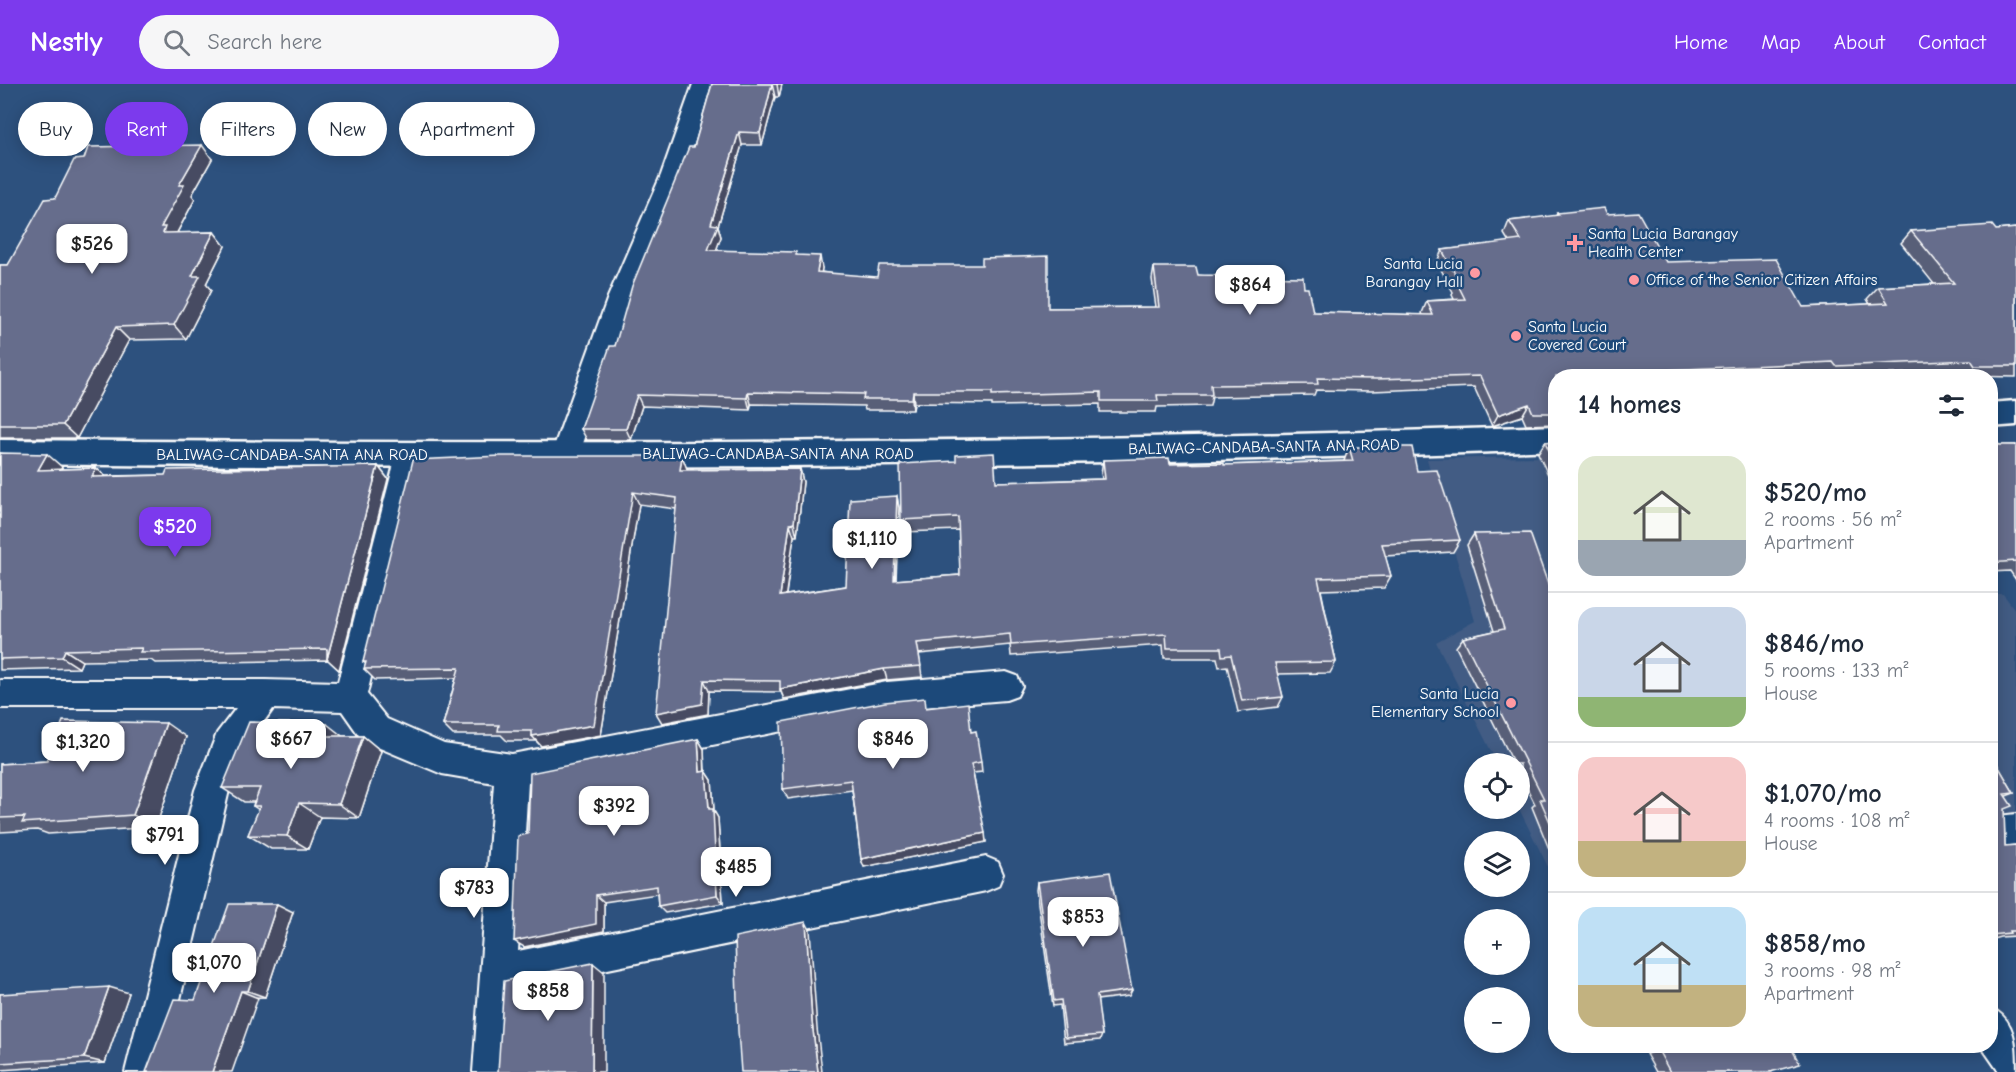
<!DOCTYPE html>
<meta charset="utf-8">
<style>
:root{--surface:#fff;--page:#f6f6f7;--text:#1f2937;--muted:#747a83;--line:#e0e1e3;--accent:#7c3aed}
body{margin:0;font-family:"Comic Neue",sans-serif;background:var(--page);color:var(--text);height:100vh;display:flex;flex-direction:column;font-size:22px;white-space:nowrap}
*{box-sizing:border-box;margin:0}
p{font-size:20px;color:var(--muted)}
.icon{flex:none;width:33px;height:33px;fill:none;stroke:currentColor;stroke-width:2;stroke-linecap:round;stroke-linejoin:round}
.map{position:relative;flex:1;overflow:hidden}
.panel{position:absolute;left:1548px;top:285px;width:450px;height:684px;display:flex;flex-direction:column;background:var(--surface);border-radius:24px;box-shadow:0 3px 15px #0003}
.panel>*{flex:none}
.hud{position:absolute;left:18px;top:18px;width:570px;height:54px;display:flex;gap:12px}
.buttons{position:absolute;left:1464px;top:669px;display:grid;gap:12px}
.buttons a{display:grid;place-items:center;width:66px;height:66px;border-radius:50%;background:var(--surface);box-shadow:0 3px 15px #0003;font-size:30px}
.price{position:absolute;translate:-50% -51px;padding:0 14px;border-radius:12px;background:#fff;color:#222;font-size:20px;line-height:39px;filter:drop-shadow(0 2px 3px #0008)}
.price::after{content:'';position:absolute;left:50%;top:36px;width:18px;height:14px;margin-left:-9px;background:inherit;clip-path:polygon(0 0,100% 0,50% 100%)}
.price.on{background:var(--accent);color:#fff}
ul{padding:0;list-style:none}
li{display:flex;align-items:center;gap:18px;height:150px;padding:0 30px}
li+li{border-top:2px solid var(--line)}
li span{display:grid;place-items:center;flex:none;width:168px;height:120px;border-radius:18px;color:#555}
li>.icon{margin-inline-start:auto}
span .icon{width:72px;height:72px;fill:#fffc;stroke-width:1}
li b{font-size:26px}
h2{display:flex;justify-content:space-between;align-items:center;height:72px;padding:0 30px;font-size:26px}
.tag{padding:0 21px;border-radius:27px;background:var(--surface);box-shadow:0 3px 15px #0003;font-size:21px;line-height:54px}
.tag.on{background:var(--accent);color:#fff}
header{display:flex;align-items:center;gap:36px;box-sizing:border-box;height:84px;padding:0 30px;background:var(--accent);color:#fff}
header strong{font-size:28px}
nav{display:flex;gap:33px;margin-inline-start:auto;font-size:21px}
.search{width:420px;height:54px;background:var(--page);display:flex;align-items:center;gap:15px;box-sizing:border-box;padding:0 21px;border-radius:33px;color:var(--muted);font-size:22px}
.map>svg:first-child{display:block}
.built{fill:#425c84}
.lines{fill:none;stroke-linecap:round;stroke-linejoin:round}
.minor-casing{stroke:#fff;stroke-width:4}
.primary-casing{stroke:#fff;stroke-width:5}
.minor{fill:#1f4a7a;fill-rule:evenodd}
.primary{fill:#1f4a7a;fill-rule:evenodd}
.wall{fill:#585e78;stroke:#fff;stroke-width:1.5}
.shaded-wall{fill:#474c62;stroke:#fff;stroke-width:1.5}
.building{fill:#666d8c;stroke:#fff;stroke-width:1.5}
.poi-dot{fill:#ff9aa2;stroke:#1f4a7a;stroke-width:2}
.labels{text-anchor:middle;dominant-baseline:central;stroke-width:5;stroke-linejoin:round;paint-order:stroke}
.poi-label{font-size:16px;fill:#fff;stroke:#1f4a7a;text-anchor:start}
.street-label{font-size:16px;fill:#fff;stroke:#1f4a7a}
</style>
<header>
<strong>Nestly</strong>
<div class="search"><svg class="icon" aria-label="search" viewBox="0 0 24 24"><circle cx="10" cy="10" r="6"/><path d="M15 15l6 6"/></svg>Search here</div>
<nav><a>Home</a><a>Map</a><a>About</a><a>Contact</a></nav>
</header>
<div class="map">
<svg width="2016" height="988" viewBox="0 0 2016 988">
<rect width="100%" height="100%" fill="#2d517e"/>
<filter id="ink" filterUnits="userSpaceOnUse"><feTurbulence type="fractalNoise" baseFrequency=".0167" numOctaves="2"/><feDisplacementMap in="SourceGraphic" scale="12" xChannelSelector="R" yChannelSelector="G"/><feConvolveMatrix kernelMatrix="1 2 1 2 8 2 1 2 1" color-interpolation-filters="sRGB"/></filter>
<g filter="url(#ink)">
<g class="built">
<path d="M1540 373 1555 408V791H1552L1519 725 1520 680 1497 679 1436 558 1475 537 1427 375Z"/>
<path d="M1990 510H2003L2016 527V732L1990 735Z"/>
</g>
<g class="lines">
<g class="minor-casing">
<g id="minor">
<path d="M693 0H715L685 91 634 213 579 371 575 379 565 382 555 379 551 371 608 213 661 91Z"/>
<path d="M410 361 420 364 424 372 367 610 387 635 444 660 512 670 887 598 1006 588 1017 592 1022 602 1017 612 1006 616 887 626 528 698 518 867 986 773 998 778 1003 790 998 802 986 807 516 904 511 988H473L494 699 442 690 363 657 342 627 273 625 242 668 229 706 163 988H125L195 706 217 649 236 624H0V596H265L338 598 396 372 400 364Z"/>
<path d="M2016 730V764L1990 767V733Z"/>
<path d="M1990 923C2016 936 2016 959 2016 988H1999L1981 962H1990Z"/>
</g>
</g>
<g class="primary-casing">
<g id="primary">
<path d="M2016 317V341L1990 343V319Z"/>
<path d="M1556 342V366C1037 385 519 385 0 380V356C519 360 1037 361 1556 342Z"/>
</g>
</g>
<use href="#minor" class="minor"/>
<use href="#primary" class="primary"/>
</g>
<g class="wall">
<path d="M712 0H782L779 13H775L762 61H742L718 142 721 153 716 166 797 171 822 184 821 188 1048 224 1156 223 1152 195 1154 183 1198 191 1304 204 1313 228 1423 231 1422 229 1427 217 1454 215 1452 211 1453 208 1437 178 1442 166 1509 158 1504 150 1509 137 1556 132 1557 129 1607 130 1666 178 1803 223 1870 220 1867 215 1878 203 1934 200 1901 159 1911 147 1996 146 2016 144V293L1962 292 1958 287 1847 292H1825L1823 289 1758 292H1556V340L1526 341 1522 332 1492 342 1474 303 1372 307 1316 306 1314 311 1212 313 1210 322 1157 323 1156 328H1100V320L992 322V320L914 319 913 326H865L864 322 751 320 750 326 642 322 631 356H587L581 345 615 262 694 63Z"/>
<path d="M84 75H212L192 111 195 115 177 149 214 148 225 162 206 200 211 206 186 255 129 256 77 354H0V181H8L55 114Z"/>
<path d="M1990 349 1999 361H2016V496L2010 487 1990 488Z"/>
<path d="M1556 357V408L1538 369 1545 358Z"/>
<path d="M1349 363 1417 387 1460 456 1453 468 1385 472 1391 492 1384 504 1321 506 1336 578 1330 589 1277 590 1283 613 1278 623 1238 628 1227 582 1219 583 1217 574H1164L1163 561 1011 572 1010 561 919 570 922 593 887 596 784 615 781 608 709 607 708 630 662 639 676 425 639 420 601 651 541 662 536 657H507L501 651H453L443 641 456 594 375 596 364 585 366 580 363 578 682 372 687 386 800 385 803 398 797 452H794L786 511 846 502 897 412 899 424 896 496 960 491 959 446 903 448 901 436 996 398 1102 395 1101 389 1103 376 1170 380 1224 381 1344 377Z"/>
<path d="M0 369 62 383 61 385 96 384 105 392 165 391 378 382 388 395 339 586 328 576 155 579 151 576 82 577 79 584 0 586Z"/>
<path d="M1474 450 1556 523V782L1532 723 1535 720 1520 690V680H1514L1456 563 1463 554 1494 547 1467 461Z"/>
<path d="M971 648 981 678 982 688 973 689 986 758 864 783 861 775 852 706 788 715 783 705Z"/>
<path d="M342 652H363L381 667 359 734 320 733 308 765H271L248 751 259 726 253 722 254 718H244L222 704Z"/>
<path d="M186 653 156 743 48 750 37 746 0 748V680L47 677Z"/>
<path d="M698 655 704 665 705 687H706L712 696 714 727 718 734 723 819 665 829 658 822 657 810 604 818V847L524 863 528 750Z"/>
<path d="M1990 668 2014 709 2006 712 2004 726 2005 762 2016 761V852L2000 853 1990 856Z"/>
<path d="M1037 798 1132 906 1129 912 1097 916 1102 951 1100 956 1064 959 1060 921 1053 922 1036 806Z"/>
<path d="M293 828 265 913 195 916Z"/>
<path d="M129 909 105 979 0 986V910Z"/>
<path d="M1649 962H1790L1772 988H1656L1646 970 1652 968Z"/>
</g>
<g class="shaded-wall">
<path d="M772 0 775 13 762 61 760 49Z"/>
<path d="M777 0H782L779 13Z"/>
<path d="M739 48 742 61 718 142 721 153 712 178 708 166 711 140Z"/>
<path d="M202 61 212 75 192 111 195 115 174 154 163 149 161 143 179 101Z"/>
<path d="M214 148 225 162 206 200 211 206 186 255 174 241 192 192Z"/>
<path d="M820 172 822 184 820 200 817 188Z"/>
<path d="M116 243 129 256 77 354 63 341Z"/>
<path d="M748 308 751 320 750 326 747 314Z"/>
<path d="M913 308 914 319 913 326 912 315Z"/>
<path d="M637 311 642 322 631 356 626 345Z"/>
<path d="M1529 320 1522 332 1492 342 1498 331Z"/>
<path d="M47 370 62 383 53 399 38 386Z"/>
<path d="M682 372 687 385 685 399 680 386Z"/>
<path d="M378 382 388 395 339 586 327 575Z"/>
<path d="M96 384 111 397 92 393Z"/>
<path d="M800 385 803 398 797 452 794 439Z"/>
<path d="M633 408 639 420 601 651 541 662 532 652Z"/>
<path d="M897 412 899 424 895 508 894 496Z"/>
<path d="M790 440 794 452 784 523 780 512Z"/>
<path d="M65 566 82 577 79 584 62 573Z"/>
<path d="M884 585 887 596 784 615 780 605Z"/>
<path d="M704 596 709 607 708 630 662 639 656 629Z"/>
<path d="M166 639 186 653 156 743 133 731Z"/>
<path d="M327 640 346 655 323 652Z"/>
<path d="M363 652 381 667 359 734 339 720Z"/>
<path d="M698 655 704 665 705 698 700 688Z"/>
<path d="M706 687 712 696 714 727 718 734 723 819 717 811 709 725Z"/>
<path d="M299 719 320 733 308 765 287 752Z"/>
<path d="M985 749 986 758 864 783 861 775Z"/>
<path d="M596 811 604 818V847L524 863 514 857Z"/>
<path d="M277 820 293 828 265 913 248 907Z"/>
<path d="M806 838 810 846 817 944 822 988H818L812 938Z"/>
<path d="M593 879 604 888V988H592Z"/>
<path d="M109 903 129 909 105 979 84 974Z"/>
<path d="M241 907 258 914 232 988H212Z"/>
</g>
<g class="building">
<path d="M712 0H777H772L760 49 739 48 711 140 718 141 708 166 796 168V171L820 172 817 188 877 193 879 181H982V174L1048 172V224L1159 223 1154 183H1196L1198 191 1303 193 1304 204H1308L1313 228 1433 231 1427 217 1465 215 1457 199H1460L1442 166 1521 156 1509 137 1559 131 1557 129 1604 124 1607 130 1638 128 1666 178 1776 175 1803 223 1888 219 1878 203 1954 199 1911 147 1992 141 1996 146 2016 144V282H1975L1971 276 1836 282 1833 278 1643 287 1646 292H1556V329H1533L1529 320 1498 331 1480 292 1376 295 1317 294 1318 300 1211 301 1212 311H1157L1158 317H1101V308L992 311V308H913L912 315H863L864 310 748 308 747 314 637 311 626 345H581L610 262H615L632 202 689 63H694Z"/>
<path d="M202 61 179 101H184L161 143H165L163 149 214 148 192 192H200L174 241 116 243 63 341H0V181H8L45 115 55 114 74 76 84 75 88 63Z"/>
<path d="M1990 349 1999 361H2016V477L1990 479Z"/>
<path d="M1556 357V381L1545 358Z"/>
<path d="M1349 363H1412L1417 387 1437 386 1460 456 1382 460 1391 492 1318 494 1336 578 1275 579 1283 613 1242 617 1231 571 1222 572 1221 564H1167L1166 550 1011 561 1010 550 917 559 921 582 884 585 780 605V597L704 596 702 620 656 629 677 414 633 408 594 641 532 652V647H498L499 641H443L459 584 364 585 366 578H363L413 376 501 372H682L680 386 800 385 794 439 790 440 780 512 846 502 850 415 897 412 894 496 960 491 958 433 901 436 900 380 956 377V371L994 369 996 398 1105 395 1103 376 1169 374 1170 380 1224 379V381L1353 377Z"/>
<path d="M0 369 47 370 38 386 96 384 92 393 165 391 167 386 378 382 327 575V565L140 568 142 564 65 566 62 573 0 575Z"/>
<path d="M1530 449 1556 523V752L1540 715H1544L1463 554 1504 545 1474 450Z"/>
<path d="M925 614 926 624 968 619 971 648 976 647 981 678 971 680 985 749 861 775 851 696 783 705 781 638 885 618Z"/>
<path d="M63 637 166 639 133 731 22 739 25 733 0 734V680L47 677Z"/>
<path d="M249 638 327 640 323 652H363L339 720 299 719 287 752 248 751 260 722H253L260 704H222Z"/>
<path d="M698 655 700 688 706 687 709 725H713L717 811 658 822 657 802 596 811V840L514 857 518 752 528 750 530 689Z"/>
<path d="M1990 668 2014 709 2004 710 2012 722 2004 725 2005 762 2016 761V847H2009L2010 849 1990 851Z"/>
<path d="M1110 788 1132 906 1097 911 1102 951 1066 954 1061 916 1054 917 1037 798Z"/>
<path d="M229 820H277L248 907H241L212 988H146L174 915 195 916Z"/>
<path d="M806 838 812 938 818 988H741L738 947 735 853Z"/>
<path d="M593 879 592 988H498L504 897Z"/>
<path d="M109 903 84 974 0 979V910Z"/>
<path d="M1663 962H1790L1800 980 1770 988H1670L1658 966 1664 964Z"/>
</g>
</g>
<g class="poi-dot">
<path d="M1572 150h6v6h6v6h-6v6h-6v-6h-6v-6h6z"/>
<circle cx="1475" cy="189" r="6"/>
<circle cx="1634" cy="196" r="6"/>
<circle cx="1516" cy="252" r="6"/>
<circle cx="1511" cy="619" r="6"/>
</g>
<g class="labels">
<g class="poi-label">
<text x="1588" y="150">Santa Lucia Barangay<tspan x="1588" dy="18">Health Center</tspan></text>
<text x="1463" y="180" text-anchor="end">Santa Lucia<tspan x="1463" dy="18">Barangay Hall</tspan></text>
<text x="1646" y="196">Office of the Senior Citizen Affairs</text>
<text x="1528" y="243">Santa Lucia<tspan x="1528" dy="18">Covered Court</tspan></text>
<text x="1499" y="610" text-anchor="end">Santa Lucia<tspan x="1499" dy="18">Elementary School</tspan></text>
</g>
<g class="street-label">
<text transform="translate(1264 363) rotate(-1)">BALIWAG-CANDABA-SANTA ANA ROAD</text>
<text x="778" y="370">BALIWAG-CANDABA-SANTA ANA ROAD</text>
<text x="292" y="371">BALIWAG-CANDABA-SANTA ANA ROAD</text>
</g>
</g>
</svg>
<div class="buttons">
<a><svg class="icon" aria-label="locate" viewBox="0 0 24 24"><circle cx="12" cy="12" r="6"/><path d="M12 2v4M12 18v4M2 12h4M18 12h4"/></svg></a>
<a><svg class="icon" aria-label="layers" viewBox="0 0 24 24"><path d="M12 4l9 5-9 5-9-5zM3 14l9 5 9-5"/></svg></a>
<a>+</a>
<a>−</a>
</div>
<b class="price" style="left:92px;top:191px">$526</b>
<b class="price" style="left:1250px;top:232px">$864</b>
<b class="price on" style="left:175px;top:474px">$520</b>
<b class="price" style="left:872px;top:486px">$1,110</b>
<b class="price" style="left:291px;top:686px">$667</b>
<b class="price" style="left:893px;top:686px">$846</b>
<b class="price" style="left:83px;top:689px">$1,320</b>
<b class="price" style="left:614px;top:753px">$392</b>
<b class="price" style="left:165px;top:782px">$791</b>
<b class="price" style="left:736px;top:814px">$485</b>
<b class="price" style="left:474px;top:835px">$783</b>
<b class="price" style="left:1083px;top:864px">$853</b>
<b class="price" style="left:214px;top:910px">$1,070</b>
<b class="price" style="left:548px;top:938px">$858</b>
<div class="hud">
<a class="tag">Buy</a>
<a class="tag on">Rent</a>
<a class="tag">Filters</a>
<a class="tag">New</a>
<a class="tag">Apartment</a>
</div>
<section class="panel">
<h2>14 homes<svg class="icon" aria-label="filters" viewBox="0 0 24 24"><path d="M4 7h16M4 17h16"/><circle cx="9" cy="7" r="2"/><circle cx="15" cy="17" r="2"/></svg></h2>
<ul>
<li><span style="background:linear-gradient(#dfe7d0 70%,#9aa5b1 0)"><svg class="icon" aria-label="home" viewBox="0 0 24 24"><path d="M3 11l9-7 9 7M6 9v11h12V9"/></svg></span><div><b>$520/mo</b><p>2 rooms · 56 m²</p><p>Apartment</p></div></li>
<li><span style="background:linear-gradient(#c9d6e8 75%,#8fb573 0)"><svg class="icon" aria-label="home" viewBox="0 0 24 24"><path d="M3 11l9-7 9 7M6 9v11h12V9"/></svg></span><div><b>$846/mo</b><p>5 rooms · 133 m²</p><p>House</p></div></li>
<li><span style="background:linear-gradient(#f6c9c9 70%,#c2b280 0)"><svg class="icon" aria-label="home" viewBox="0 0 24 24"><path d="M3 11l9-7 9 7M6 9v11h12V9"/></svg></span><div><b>$1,070/mo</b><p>4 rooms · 108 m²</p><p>House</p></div></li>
<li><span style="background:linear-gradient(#bfe0f5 65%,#c2b280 0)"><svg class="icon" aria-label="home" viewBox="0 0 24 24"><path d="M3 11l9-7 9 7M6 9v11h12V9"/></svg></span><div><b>$858/mo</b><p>3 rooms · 98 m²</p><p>Apartment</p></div></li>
</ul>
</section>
</div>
